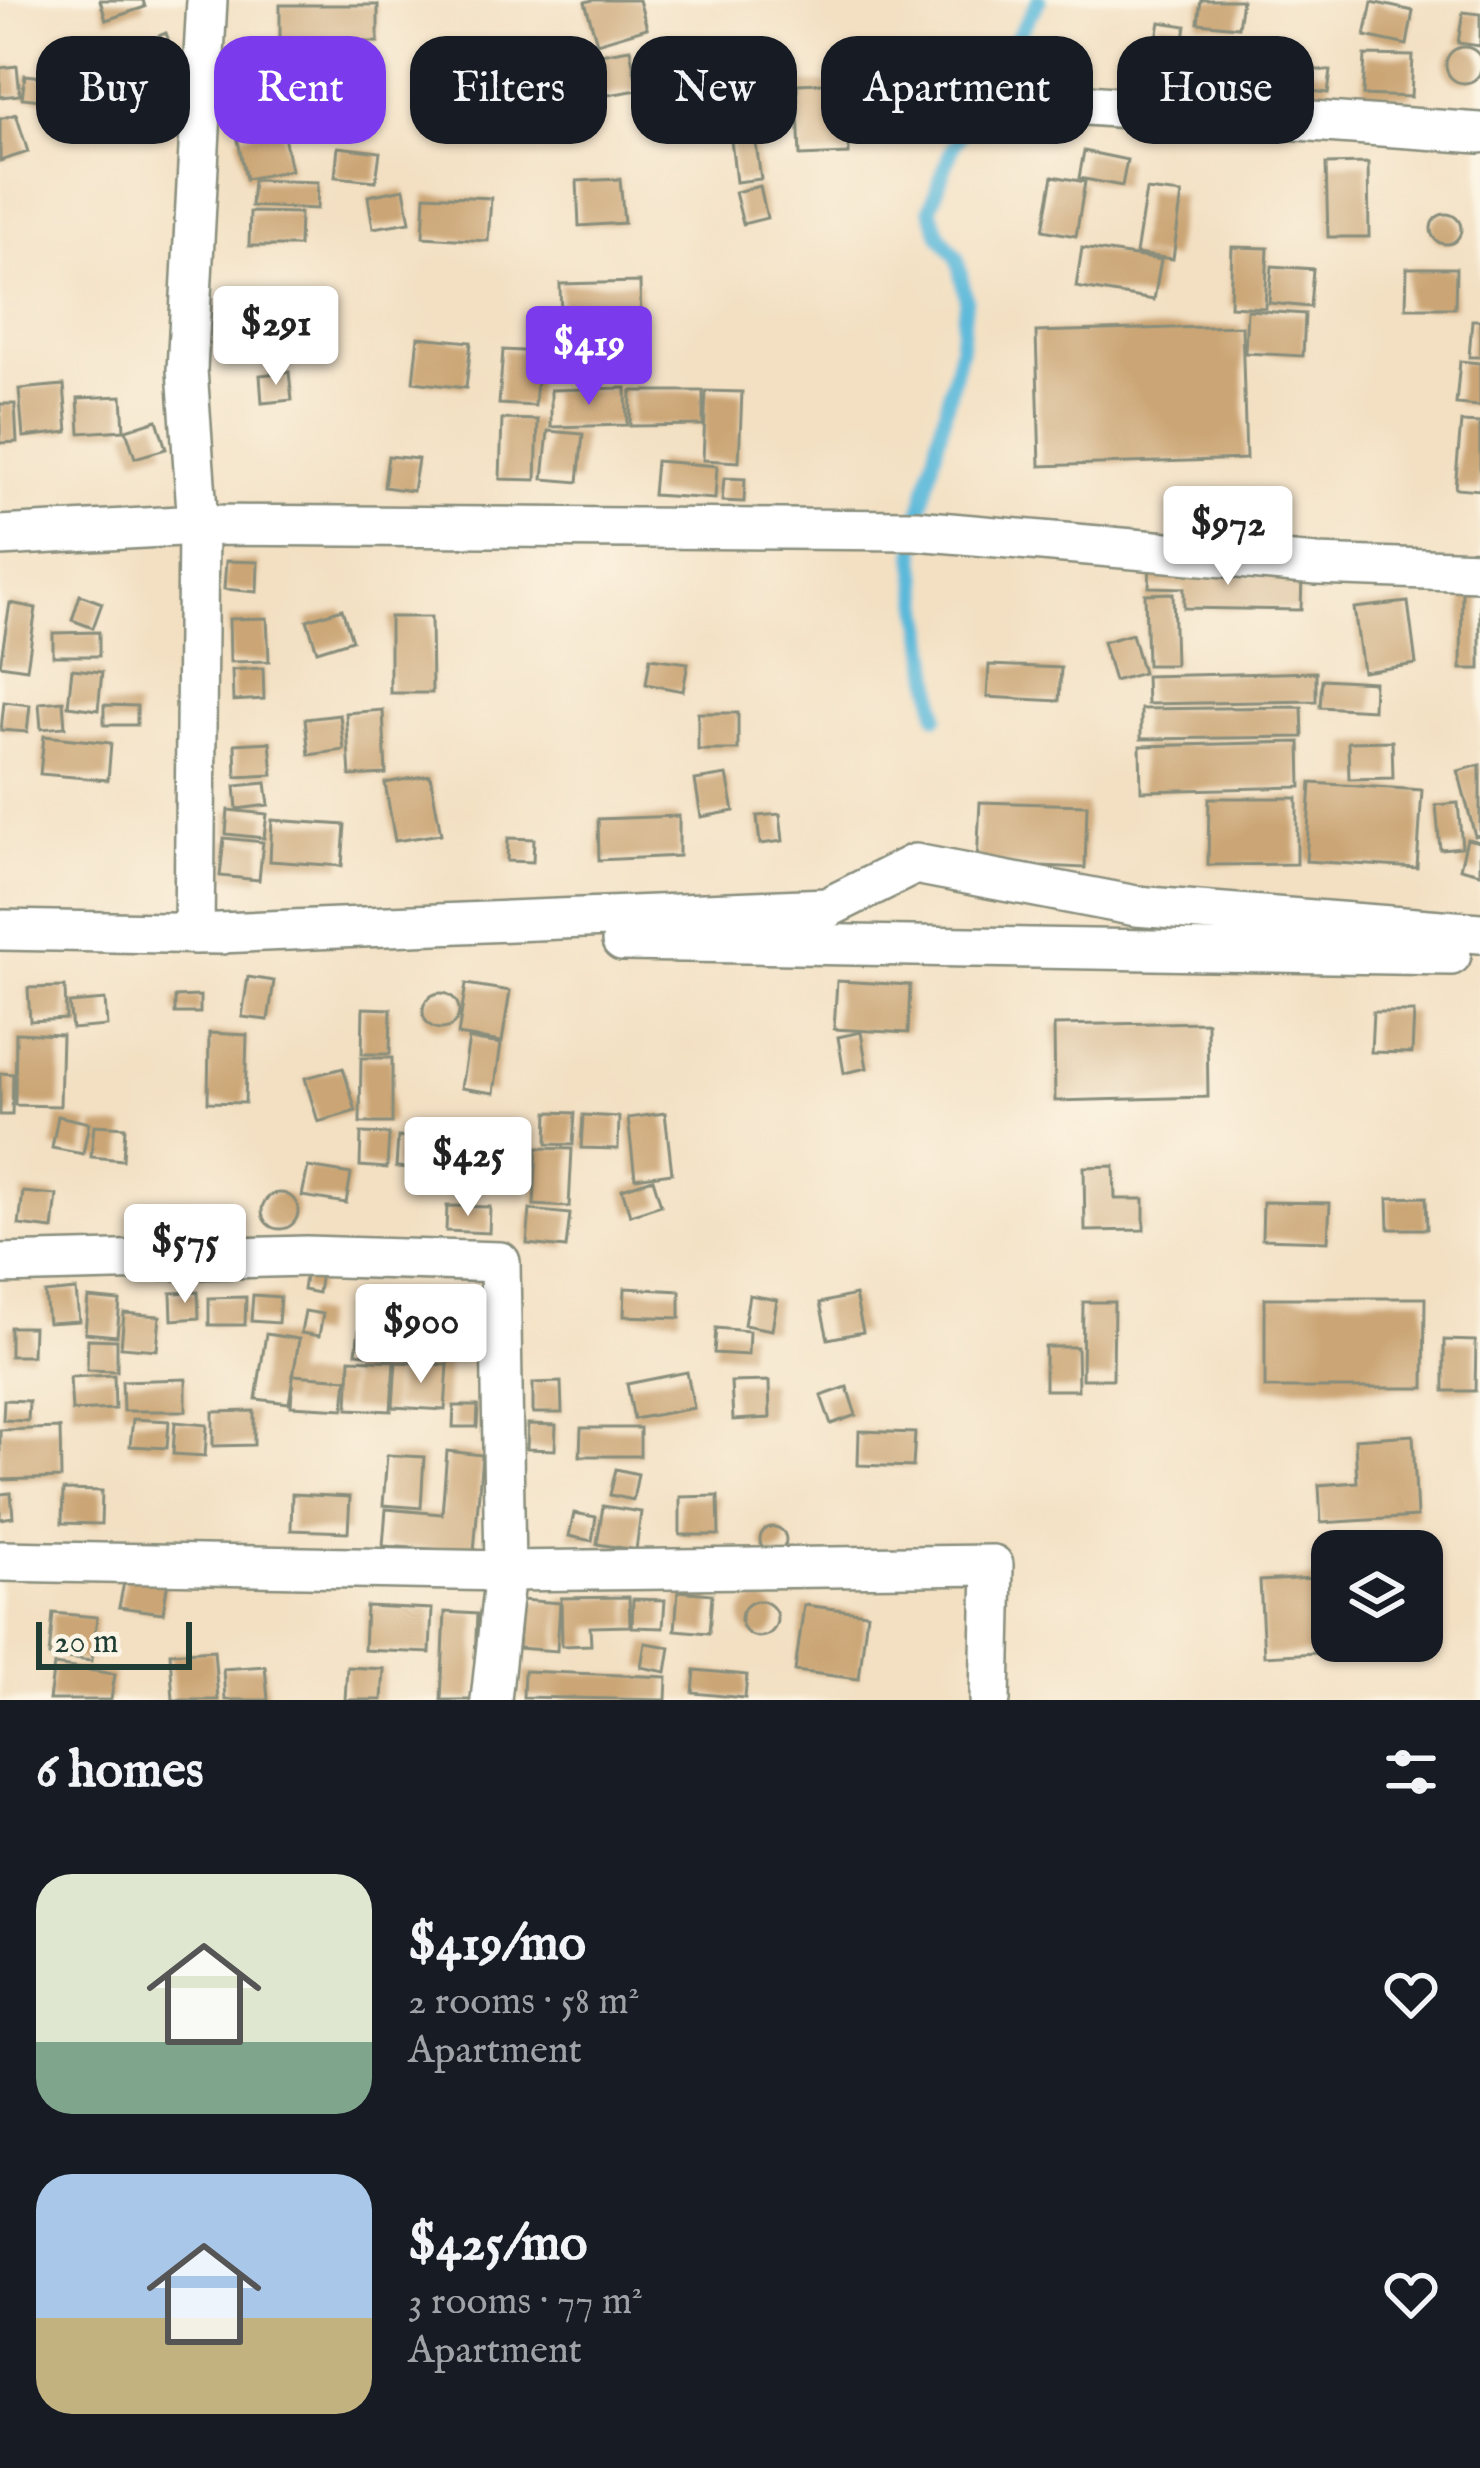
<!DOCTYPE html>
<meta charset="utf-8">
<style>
:root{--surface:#171b24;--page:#242831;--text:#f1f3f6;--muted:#9ea1a6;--accent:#7c3aed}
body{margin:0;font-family:"IM FELL English",serif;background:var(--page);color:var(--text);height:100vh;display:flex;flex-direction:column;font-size:45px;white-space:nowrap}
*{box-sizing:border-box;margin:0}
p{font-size:39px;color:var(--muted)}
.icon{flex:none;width:66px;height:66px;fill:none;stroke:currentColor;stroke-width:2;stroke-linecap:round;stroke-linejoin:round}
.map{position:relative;height:1700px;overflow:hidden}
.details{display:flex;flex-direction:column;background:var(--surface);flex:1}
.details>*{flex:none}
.banner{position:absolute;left:36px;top:36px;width:1410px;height:108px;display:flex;gap:24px}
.buttons{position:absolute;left:1311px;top:1530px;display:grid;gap:24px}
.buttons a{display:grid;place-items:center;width:132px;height:132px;border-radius:24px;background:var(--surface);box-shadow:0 3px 9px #0004;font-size:60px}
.scale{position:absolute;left:36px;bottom:30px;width:156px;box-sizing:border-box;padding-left:12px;border:6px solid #1f3d34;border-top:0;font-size:33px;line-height:42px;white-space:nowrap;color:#1f3d34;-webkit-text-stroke:9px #fcf5e5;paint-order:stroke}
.price{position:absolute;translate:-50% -102px;padding:0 27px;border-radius:12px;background:#fff;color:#222;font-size:39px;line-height:78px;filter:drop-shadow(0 3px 6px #0008)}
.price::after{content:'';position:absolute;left:50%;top:72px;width:36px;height:27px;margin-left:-18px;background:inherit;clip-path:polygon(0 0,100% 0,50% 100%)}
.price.selected{background:var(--accent);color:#fff}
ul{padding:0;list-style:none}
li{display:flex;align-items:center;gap:36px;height:300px;padding:0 36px}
li span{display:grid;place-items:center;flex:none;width:336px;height:240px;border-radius:36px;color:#555}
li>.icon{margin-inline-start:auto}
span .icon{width:144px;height:144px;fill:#fffc;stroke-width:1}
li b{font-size:51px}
h2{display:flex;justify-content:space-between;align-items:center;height:144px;padding:0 36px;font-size:51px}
.tag{padding:0 42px;border-radius:36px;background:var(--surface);box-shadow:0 3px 9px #0004;font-size:42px;line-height:108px}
.tag.selected{background:var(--accent);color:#fff}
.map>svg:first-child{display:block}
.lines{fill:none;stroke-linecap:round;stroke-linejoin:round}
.stream{stroke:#5cb9da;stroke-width:15}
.building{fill:#cba575}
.street-casing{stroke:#898e7c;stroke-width:44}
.street{stroke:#fff;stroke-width:39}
</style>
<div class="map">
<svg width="1480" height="1700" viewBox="0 0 1480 1700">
<rect width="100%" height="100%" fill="#fcf5e5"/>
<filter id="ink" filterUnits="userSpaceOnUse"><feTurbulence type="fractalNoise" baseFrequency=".00833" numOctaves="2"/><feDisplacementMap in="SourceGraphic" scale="24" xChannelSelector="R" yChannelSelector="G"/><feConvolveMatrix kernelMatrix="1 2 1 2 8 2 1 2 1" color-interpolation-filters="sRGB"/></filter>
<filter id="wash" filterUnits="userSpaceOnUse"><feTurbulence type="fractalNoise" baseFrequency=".004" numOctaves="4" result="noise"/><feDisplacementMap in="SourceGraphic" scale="48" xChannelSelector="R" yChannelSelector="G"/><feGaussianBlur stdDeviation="2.7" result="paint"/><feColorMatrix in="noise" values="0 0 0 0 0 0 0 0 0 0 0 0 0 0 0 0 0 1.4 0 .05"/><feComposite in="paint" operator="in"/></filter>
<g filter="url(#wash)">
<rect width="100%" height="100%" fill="#f3e0c3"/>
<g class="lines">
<path class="stream" d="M937 716 915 560 916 530 960 350 966 299 957 258 940 236 930 209 952 148 1039 0"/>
</g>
<g id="blocks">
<g class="building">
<path d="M100 0H143L145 7 106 20Z"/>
<path d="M593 0H639L647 28 597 43 585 2Z"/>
<path d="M1201 0H1242L1238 27 1198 23Z"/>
<path d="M1372 2 1413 11 1407 45 1365 36Z"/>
<rect x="280" y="5" width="98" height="37"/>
<path d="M1463 12 1480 14V46L1458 43Z"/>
<path d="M1160 22 1186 26 1178 77 1133 70 1138 41 1156 43Z"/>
<path d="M166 33 176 61 135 77 124 50Z"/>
<circle cx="1464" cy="65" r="18"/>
<path d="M630 49 638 90 596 97 588 56Z"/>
<path d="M1365 55 1413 56 1411 97 1363 95Z"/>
<path d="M529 63 543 134 507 141 493 70Z"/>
<path d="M17 66 20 95 0 97V68Z"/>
<path d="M1296 68 1331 71 1328 93 1294 89Z"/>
<path d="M25 75 63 79 61 102 22 98Z"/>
<path d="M66 75 108 79 105 111 63 107Z"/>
<path d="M764 75 770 119 733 123 729 80Z"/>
<path d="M365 77 366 107 326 109 325 78Z"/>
<path d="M847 82 849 154 800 156 797 84Z"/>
<path d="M16 114 28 152 0 161V119Z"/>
<path d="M282 127 291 170 246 179 237 136Z"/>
<path d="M755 137 761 179 736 182 731 140Z"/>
<path d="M338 147 380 152 376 181 335 177Z"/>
<path d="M1084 151 1127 160 1122 186 1079 178Z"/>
<path d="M1368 163 1369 237H1328L1326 164Z"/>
<path d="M1053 176 1085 182 1076 236 1043 230Z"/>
<path d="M620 179 624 223 579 226 577 181Z"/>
<path d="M253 180 318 182 317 209 251 206Z"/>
<path d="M760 186 767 218 743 224 735 192Z"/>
<path d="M404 189 410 222 373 228 368 196Z"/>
<path d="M1146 190 1182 194 1173 259 1136 254Z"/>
<path d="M425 195 491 198 488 241 423 237Z"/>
<path d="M250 212 300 213 299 246H249Z"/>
<circle cx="1446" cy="229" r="15"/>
<path d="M1232 247 1268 248 1265 308 1230 306Z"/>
<path d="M1082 248 1161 260 1154 300 1076 287Z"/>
<path d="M1272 266 1313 269 1310 307 1269 303Z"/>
<path d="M1407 268H1456L1455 308H1406Z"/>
<path d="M640 282 641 326H603L604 355 562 356 560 284Z"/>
<path d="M1247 310 1305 314 1303 356 1245 353Z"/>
<path d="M1472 320H1480V357H1469Z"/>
<path d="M282 326 286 354 256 357 252 329Z"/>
<path d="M1242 326 1246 459 1040 466 1036 332Z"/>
<path d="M418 337 471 342 466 388 413 382Z"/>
<path d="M503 350 539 352 535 406 499 404Z"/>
<path d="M1460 361 1480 363V406L1456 404Z"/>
<path d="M289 372 292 400 262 403 260 375Z"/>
<path d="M64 385 68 432 23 437 19 389Z"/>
<path d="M626 388 627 425 551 427V390Z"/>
<path d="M631 391H703V425L630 426Z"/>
<path d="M706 391 742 392 739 462 703 460Z"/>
<path d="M122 396 124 430 80 433 78 398Z"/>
<path d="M0 404H15L17 442 0 443Z"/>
<path d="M502 419 538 420 536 480 500 479Z"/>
<path d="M157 420 166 449 135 458 126 430Z"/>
<path d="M1461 422 1480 423V490L1455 488Z"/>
<path d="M548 431 583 434 578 482 543 479Z"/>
<path d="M388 456 418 459 413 491 384 487Z"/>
<path d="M656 461 717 466 715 499 653 495Z"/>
<path d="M724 478 745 479 744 502 722 501Z"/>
<path d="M1150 559 1184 560 1183 573 1302 576 1301 610 1184 608V588L1149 587Z"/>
<path d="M226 561 258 562 257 592 224 589Z"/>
<path d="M1462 585H1480V669H1461Z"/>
<path d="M1173 593 1175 665H1147L1145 594Z"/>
<path d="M80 595 102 603 93 628 72 620Z"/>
<path d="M1408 602 1416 664 1363 672 1354 608Z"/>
<path d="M10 603 36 608 27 669 0 665Z"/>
<path d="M342 609 352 640 317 651 307 620Z"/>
<path d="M390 617H431L432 693H390Z"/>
<path d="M267 618 269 661 230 662 229 619Z"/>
<path d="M99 632V656H53V633Z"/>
<path d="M1132 634 1143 673 1114 681 1103 642Z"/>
<path d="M650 658 688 663 683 691 646 684Z"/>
<path d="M989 665 1061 668 1059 701 987 697Z"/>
<path d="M263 668 264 699 233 701 232 670Z"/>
<path d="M72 669 102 672 98 710 68 706Z"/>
<path d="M1316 672V701L1147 704 1146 676Z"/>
<path d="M1322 679 1374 682 1373 710 1320 707Z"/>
<path d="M63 701 65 727 41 729 39 703Z"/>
<path d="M4 702 30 705 27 732 1 730Z"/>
<path d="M104 705 137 706V725H104Z"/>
<path d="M1302 707 1303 737 1141 739V709Z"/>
<path d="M383 710 386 774 350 776 346 713Z"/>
<rect x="698" y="713" width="40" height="37"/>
<path d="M340 715 344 750 309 755 305 719Z"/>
<path d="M44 736 111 743 108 780 40 774Z"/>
<path d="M1392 741 1393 778 1349 779 1348 742Z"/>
<path d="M270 742 273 775 236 777 235 744Z"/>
<path d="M1300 742 1301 787 1141 791 1140 746Z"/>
<path d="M1480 765V835L1475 836 1458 771Z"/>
<path d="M430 775 441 834 395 841 385 783Z"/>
<path d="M727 775 734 811 701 817 695 780Z"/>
<path d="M266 783 269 805 237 809 235 786Z"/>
<path d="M1311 783 1422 790 1417 868 1306 861Z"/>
<path d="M1209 798H1297V864L1208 865Z"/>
<path d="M980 802 1087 805 1085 868 977 863Z"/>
<path d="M1458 803 1462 847 1440 849 1436 805Z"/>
<path d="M228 810 267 814 264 838 226 834Z"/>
<path d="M780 814 783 841 760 844 757 816Z"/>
<path d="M679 816V856L599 860 598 819Z"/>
<path d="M272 820 345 825 342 866 270 861Z"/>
<path d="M224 838 263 842 259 880 220 876Z"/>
<path d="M508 838 534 839 533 862 507 861Z"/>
<path d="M1467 839 1480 842V873L1460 868Z"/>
<path d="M248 977 274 981 268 1020 242 1017Z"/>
<path d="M837 981 910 985 908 1033 834 1029Z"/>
<path d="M466 984 510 991 502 1042 458 1035Z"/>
<path d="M65 987 66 1019 30 1021 28 988Z"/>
<circle cx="441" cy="1011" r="18"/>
<path d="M200 996V1013H175V997Z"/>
<path d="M105 1000 107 1026 72 1029 69 1003Z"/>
<path d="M363 1008 391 1009 390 1054H362Z"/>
<path d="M1373 1012H1414L1412 1053 1371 1052Z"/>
<path d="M1207 1022 1208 1097 1055 1101 1054 1025Z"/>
<path d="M861 1032 867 1068 844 1073 838 1037Z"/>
<path d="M16 1033 62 1035 60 1106 15 1105Z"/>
<path d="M209 1033 247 1035 245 1103 208 1102Z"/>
<path d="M469 1039 501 1044 494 1093 461 1088Z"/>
<path d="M361 1058H392V1123H360Z"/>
<path d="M343 1068 356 1111 318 1122 305 1078Z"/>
<path d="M0 1073 13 1074 12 1115H0Z"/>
<path d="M548 1112 575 1113 573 1145 547 1144Z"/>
<path d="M665 1113 672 1173 635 1178 628 1118Z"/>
<path d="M583 1115 619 1117 618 1149 581 1148Z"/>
<path d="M58 1116 89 1123 83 1154 52 1148Z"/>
<path d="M94 1125 125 1127 123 1160 91 1157Z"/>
<path d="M361 1133 389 1134 387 1168 360 1166Z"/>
<path d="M398 1137 434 1141 431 1170 396 1167Z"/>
<path d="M441 1139 475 1142 472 1173 439 1171Z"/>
<path d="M537 1148 572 1149 569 1207 534 1205Z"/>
<path d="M1114 1166 1115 1199H1144V1230L1085 1231 1084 1167Z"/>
<path d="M308 1167 351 1174 346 1203 302 1196Z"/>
<path d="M653 1179 661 1205 630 1215 622 1189Z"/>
<path d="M23 1192 57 1195 53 1229 19 1225Z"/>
<circle cx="280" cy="1211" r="18"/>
<path d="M1426 1197 1427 1229H1389L1388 1198Z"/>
<path d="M1263 1202 1330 1203 1328 1241 1262 1239Z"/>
<path d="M447 1206 490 1207 489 1233 446 1231Z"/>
<path d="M530 1210 570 1214 566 1248 527 1244Z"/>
<path d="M306 1270 321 1272 318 1293 303 1290Z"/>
<path d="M625 1288 680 1291V1318L624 1316Z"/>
<path d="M76 1290 79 1321 48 1323 45 1293Z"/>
<path d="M198 1292 199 1318 172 1320 171 1293Z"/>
<path d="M253 1295 280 1297 278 1323 251 1321Z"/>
<path d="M749 1295 777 1300 772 1330 744 1325Z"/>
<path d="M855 1295 863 1332 828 1339 820 1303Z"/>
<path d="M246 1297 245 1325H209V1298Z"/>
<path d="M88 1298 120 1301 117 1336 85 1333Z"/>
<path d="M1265 1298H1425L1424 1388H1265Z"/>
<path d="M1083 1302H1114L1113 1379H1082Z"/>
<path d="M362 1303 432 1310 425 1361 356 1353Z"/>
<path d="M305 1311 323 1314 319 1336 301 1333Z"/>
<path d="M124 1313 160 1316 157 1350 121 1347Z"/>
<path d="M10 1327H33L32 1356H10Z"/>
<path d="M716 1328 749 1331 748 1355 714 1353Z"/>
<path d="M266 1334 299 1339 289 1403 256 1399Z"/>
<path d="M88 1339 117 1340V1371L87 1370Z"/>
<path d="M1444 1340 1476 1341 1475 1391H1444Z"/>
<path d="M1045 1347H1077L1078 1390H1045Z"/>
<path d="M350 1359 394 1361 391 1411 348 1409Z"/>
<path d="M396 1362 448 1365 445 1410 393 1407Z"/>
<path d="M687 1372 694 1408 634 1419 627 1384Z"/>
<path d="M114 1375 115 1409 72 1411 70 1377Z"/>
<path d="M293 1375 347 1379 344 1409 291 1406Z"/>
<path d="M186 1379V1411H123L122 1381Z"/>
<path d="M769 1381 770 1418 733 1420 731 1382Z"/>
<path d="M561 1382 562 1413H533V1383Z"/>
<path d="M847 1387 856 1415 831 1424 821 1396Z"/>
<path d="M4 1400 29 1401 28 1421 3 1420Z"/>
<path d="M454 1406H478L477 1427H453Z"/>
<path d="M254 1411V1445L213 1446V1412Z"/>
<path d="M133 1419 169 1421 167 1448 130 1446Z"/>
<path d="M175 1422 207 1425 205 1456 173 1454Z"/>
<path d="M528 1424 556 1425 555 1450 527 1449Z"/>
<path d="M60 1428 61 1478 0 1480V1430Z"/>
<path d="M581 1428H640V1456H580Z"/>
<path d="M859 1431 915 1433 913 1467 858 1465Z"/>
<path d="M1413 1435 1417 1517 1321 1523 1319 1485 1357 1482 1355 1439Z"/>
<path d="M447 1451 482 1455 474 1552 383 1546 386 1509 442 1514Z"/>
<path d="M387 1455 424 1457 421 1508 383 1505Z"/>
<path d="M616 1469 638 1474 633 1500 610 1495Z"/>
<path d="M63 1490 102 1491 101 1524 62 1523Z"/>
<path d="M11 1493 13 1517 0 1519V1494Z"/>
<path d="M292 1494 350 1497 348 1532 291 1530Z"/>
<path d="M718 1496 719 1535H680V1497Z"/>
<path d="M603 1506 641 1512 636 1550 597 1544Z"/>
<path d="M574 1513 596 1517 592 1541 569 1536Z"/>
<circle cx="773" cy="1540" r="13"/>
<path d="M126 1573 168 1580 163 1613 119 1607Z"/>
<path d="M1332 1577V1641H1351L1352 1651 1264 1656 1260 1581Z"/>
<path d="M678 1591 712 1594 709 1633 675 1630Z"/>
<path d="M629 1597 630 1626 590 1627 591 1645 562 1646 561 1598Z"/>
<path d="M633 1599 665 1600 663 1628 632 1627Z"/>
<path d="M521 1600 560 1603 557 1651 518 1648Z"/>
<circle cx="759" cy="1619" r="18"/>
<path d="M804 1605 867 1613 859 1679 795 1671Z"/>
<path d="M366 1606 432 1609 430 1653 364 1650Z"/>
<path d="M445 1612 477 1614 473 1700H441Z"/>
<path d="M53 1613 97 1617 92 1661 49 1656Z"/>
<path d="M1363 1641H1424L1425 1652 1364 1656Z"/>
<path d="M645 1643 670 1647 666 1672 641 1667Z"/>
<path d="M214 1650 218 1700H173L170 1653Z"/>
<path d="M54 1665 115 1674 111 1700H49Z"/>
<path d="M265 1666 268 1700H225L223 1669Z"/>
<path d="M347 1667 384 1669 382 1700H345Z"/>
<path d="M695 1670 747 1675 745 1698 693 1693Z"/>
<path d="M524 1671 667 1677 666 1700 523 1697Z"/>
</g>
</g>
</g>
<g filter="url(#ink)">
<use href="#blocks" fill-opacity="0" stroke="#898e7c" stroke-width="3"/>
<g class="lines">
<g class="street-casing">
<g id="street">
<path d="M207 0 187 370 198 525 194 934 827 908 915 864 1136 906 1480 933"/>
<path d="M1002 99 1480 133"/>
<path d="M0 536 198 525 916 530 1317 565 1480 571"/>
<path d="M0 930 221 934"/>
<path d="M622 941 1451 955"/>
<path d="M0 1264 306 1256 500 1262 505 1571 491 1700"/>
<path d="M0 1561 505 1571 993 1565 990 1700"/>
</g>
</g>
<use href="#street" class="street"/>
</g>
</g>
</svg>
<div class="buttons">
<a><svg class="icon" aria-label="layers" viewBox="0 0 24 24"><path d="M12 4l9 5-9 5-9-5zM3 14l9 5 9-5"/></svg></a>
</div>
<div class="scale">20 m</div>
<b class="price" style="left:276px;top:388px">$291</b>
<b class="price selected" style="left:589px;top:408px">$419</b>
<b class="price" style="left:1228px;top:588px">$972</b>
<b class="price" style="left:468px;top:1219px">$425</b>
<b class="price" style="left:185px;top:1306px">$575</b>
<b class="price" style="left:421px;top:1386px">$900</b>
<div class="banner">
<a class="tag">Buy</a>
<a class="tag selected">Rent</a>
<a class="tag">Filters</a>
<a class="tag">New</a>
<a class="tag">Apartment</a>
<a class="tag">House</a>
</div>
</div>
<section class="details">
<h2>6 homes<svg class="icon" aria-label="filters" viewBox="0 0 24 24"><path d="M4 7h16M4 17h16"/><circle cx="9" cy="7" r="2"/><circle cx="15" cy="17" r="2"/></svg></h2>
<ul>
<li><span style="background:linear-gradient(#dfe7d0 70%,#7fa58c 0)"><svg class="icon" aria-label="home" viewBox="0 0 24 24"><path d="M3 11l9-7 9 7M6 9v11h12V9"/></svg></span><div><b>$419/mo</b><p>2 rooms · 58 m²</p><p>Apartment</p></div><svg class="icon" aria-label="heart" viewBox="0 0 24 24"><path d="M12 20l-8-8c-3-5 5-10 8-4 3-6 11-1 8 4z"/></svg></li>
<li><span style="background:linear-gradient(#a9c7e8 60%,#c2b280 0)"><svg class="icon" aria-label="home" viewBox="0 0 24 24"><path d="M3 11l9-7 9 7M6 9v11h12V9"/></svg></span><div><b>$425/mo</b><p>3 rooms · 77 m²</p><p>Apartment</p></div><svg class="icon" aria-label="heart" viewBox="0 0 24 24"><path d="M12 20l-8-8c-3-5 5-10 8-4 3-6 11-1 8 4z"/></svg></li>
</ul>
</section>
